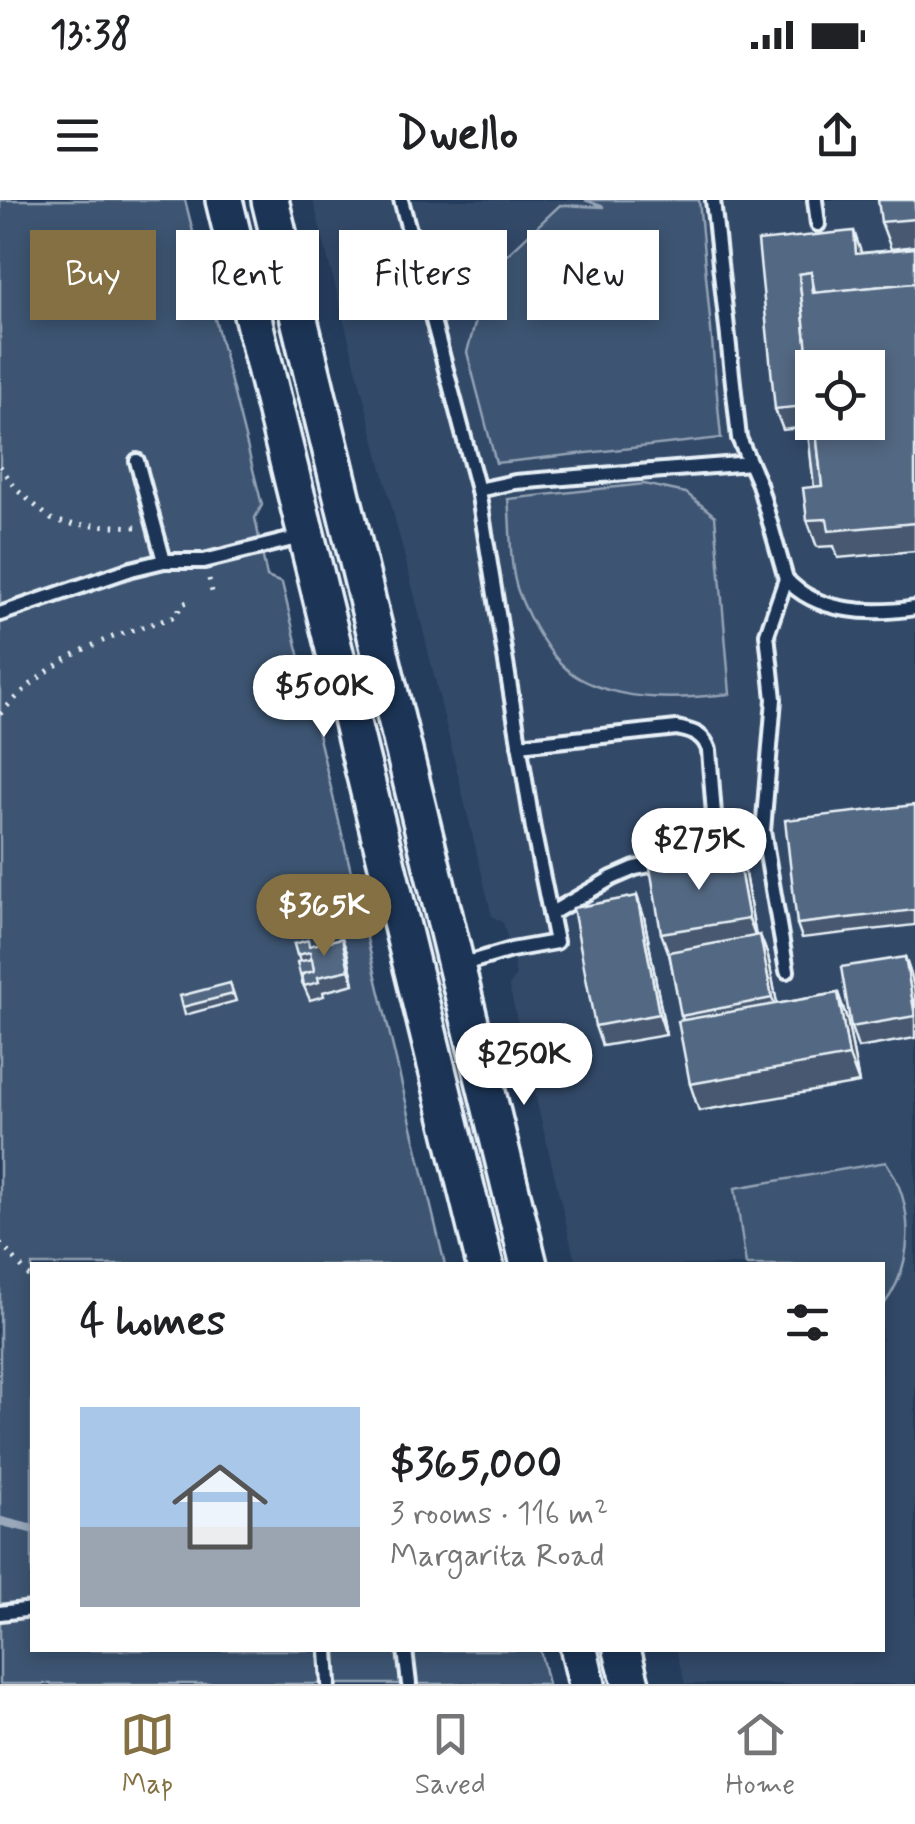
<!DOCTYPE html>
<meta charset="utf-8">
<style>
:root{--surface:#fff;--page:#f2f2f2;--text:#202124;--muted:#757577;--line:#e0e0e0;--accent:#847042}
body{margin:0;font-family:Mynerve,sans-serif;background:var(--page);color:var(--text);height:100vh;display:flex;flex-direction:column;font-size:38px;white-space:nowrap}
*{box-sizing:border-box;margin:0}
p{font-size:32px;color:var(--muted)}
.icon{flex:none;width:55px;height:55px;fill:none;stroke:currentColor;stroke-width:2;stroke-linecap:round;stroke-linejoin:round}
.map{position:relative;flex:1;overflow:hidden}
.drawer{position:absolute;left:30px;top:1062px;width:855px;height:390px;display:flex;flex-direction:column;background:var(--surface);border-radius:0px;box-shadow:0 5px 15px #0003}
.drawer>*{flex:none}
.banner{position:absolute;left:30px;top:30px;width:855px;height:90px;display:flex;gap:20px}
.fabs{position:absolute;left:795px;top:150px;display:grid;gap:20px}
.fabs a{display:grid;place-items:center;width:90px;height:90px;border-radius:0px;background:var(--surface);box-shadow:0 5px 15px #0003;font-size:50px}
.price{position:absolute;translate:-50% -85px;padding:0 22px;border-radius:35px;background:#fff;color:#222;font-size:32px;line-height:65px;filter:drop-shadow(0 2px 5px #0008)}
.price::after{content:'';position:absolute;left:50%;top:60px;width:30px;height:22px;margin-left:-15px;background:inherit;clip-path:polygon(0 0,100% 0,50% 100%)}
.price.on{background:var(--accent);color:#fff}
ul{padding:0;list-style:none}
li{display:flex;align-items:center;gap:30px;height:250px;padding:0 50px}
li+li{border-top:2px solid var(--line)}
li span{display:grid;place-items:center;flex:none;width:280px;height:200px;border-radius:0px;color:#555}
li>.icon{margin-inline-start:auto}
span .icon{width:120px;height:120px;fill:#fffc;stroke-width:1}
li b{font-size:42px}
h2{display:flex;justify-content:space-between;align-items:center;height:120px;padding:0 50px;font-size:42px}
.pill{padding:0 35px;border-radius:0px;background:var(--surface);box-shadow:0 5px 15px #0003;font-size:35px;line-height:90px}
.pill.on{background:var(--accent);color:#fff}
.status{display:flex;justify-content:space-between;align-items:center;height:70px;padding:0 50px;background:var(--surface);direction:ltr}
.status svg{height:28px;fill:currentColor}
header{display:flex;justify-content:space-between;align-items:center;height:130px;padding:0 50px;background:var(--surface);font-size:45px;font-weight:800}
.tab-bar{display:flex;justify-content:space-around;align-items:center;height:140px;border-top:2px solid var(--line);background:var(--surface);font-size:28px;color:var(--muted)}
.tab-bar a{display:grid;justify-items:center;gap:5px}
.tab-bar .on{color:var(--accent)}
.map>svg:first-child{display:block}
.built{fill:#334a68;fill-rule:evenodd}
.green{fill:#3e5472;stroke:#93a2b5;stroke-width:2.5}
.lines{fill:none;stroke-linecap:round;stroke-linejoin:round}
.stream{stroke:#99a8ba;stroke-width:9}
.lane-casing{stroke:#e8f1f8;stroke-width:20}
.secondary-casing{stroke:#e8f1f8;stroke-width:42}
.path{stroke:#e8f1f8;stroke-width:5;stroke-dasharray:2.5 8;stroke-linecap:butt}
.lane{stroke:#1d3557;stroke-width:12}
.secondary{stroke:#1d3557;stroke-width:35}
.wall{fill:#475970;stroke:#e8f1f8;stroke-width:2.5}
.shaded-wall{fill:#3a485b;stroke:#e8f1f8;stroke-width:2.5}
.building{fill:#536782;stroke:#e8f1f8;stroke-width:2.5}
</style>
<div class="status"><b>13:38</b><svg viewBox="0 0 49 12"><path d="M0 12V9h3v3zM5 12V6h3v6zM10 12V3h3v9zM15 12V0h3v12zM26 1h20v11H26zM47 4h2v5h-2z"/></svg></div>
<header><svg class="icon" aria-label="menu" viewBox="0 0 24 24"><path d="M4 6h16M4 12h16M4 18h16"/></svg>Dwello<svg class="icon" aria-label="share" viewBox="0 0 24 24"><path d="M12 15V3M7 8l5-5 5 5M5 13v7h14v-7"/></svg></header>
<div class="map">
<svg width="915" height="1484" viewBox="0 0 915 1484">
<rect width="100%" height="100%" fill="#253d5d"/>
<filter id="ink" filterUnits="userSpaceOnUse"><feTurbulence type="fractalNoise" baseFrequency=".01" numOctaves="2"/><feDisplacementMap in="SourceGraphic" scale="20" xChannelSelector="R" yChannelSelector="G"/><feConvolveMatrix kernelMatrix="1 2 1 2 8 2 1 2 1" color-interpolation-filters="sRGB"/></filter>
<g filter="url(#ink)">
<path class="built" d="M313 0H915V1484H685L676 1450H882V1065H576L509 786 516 775 511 750 503 723 492 716 418 409ZM812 168H868V222H812Z"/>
<g class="green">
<path d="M0 0H185L262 305 255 318 267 377 282 383 445 1065H32V1450H540L548 1484H0Z"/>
<path d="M585 0H699L721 238 496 263 467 152 490 71 560 5 604 7Z"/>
<path d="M644 284 686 293 715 316 730 494C682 499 624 503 579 478 552 463 529 420 518 391 509 367 511 325 508 299Z"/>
<path d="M886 962C915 1005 915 1064 883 1106L882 1065H746L735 988Z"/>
</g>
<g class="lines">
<path class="stream" d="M0 1321 32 1329"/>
<g class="lane-casing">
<g id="lane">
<path d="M401 0 478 290 533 629 556 742 511 750 460 765"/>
<path d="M713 0 739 238 759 284 786 379 767 434 774 499 763 631 787 771"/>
<path d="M815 0 818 24"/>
<path d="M137 261 164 361"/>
<path d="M478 290 515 282 750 263"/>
<path d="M786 379C816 413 872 415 915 408"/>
<path d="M0 414 131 369 164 361H204L305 336"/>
<path d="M519 545 677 528C693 532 703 533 709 550L717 653"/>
<path d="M550 714 612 678 635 668 765 642"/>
<path d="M0 1413 32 1409"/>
<path d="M327 1450 329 1484"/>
<path d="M405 1450 409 1484"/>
</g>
</g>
<g class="secondary-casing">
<g id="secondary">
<path d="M224 0 485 1065"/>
<path d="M270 0 529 1065"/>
<path d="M579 1450 587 1484"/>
<path d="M622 1450 631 1484"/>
</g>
</g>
<g class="path">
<path d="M0 266 17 290 51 319 69 324 138 327"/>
<path d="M209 379 213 396"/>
<path d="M0 514C56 454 100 439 175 417L182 404 194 400"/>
<path d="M0 1043 32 1079"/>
</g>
<use href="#lane" class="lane"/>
<use href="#secondary" class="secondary"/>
</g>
<g class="wall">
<path d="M915 0V46L891 49 881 22Z"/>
<path d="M915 48V351L838 358 834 346 817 347 807 320 814 287 808 227 783 230 775 209 861 53Z"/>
<path d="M915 605V725L802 738 797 724Z"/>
<path d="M737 653 745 674 756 736 760 735 768 756 777 804 838 793 847 819 859 883 699 911 690 884 683 821 669 754 661 733Z"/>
<path d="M637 696 644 717 666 835 602 846 595 826Z"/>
<path d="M294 744 347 752 354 784 323 792 324 796 310 800 302 782 300 761Z"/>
<path d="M905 757 912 778 915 793V838L858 848 851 827Z"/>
<path d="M230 783 236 801 185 815 183 807Z"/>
</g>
<g class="shaded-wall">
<path d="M854 31 861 52 864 74 856 54Z"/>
<path d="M737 653 745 674 756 739 749 719Z"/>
<path d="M637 696 644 717 666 835 659 814Z"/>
<path d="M760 735 768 756 780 819 772 798Z"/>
<path d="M342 738 347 752 354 784 349 770Z"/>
<path d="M905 757 912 778 915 793V816Z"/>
<path d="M838 793 847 819 859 883 849 856Z"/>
</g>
<g class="building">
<path d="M878 0H915V19L881 22Z"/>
<path d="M854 31 856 54 915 48V83L815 93 811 72 799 74 812 199V222H815L822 286 814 287 805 206 775 209 758 41Z"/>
<path d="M811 72 813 93 915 83V323L829 331 827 319 807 320 803 288 822 286 815 222H868V168H812V199L799 74Z"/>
<path d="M915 605V710L797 724 785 620Z"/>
<path d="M737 653 749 719 661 733 650 668Z"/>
<path d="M637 696 659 814 595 826 573 708Z"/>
<path d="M760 735 772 798 681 816 669 752Z"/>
<path d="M342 738 349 770 318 777 319 782 304 786 302 774 314 771 310 752 297 755 294 744 308 740 309 746Z"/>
<path d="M905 757 915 816 851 827 841 767Z"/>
<path d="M312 759 314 771 302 774 303 781 302 782 297 762Z"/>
<path d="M230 783 233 794 183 807 180 796Z"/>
<path d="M838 793 849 856 690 884 678 821Z"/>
</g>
</g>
</svg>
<div class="fabs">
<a><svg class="icon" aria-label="locate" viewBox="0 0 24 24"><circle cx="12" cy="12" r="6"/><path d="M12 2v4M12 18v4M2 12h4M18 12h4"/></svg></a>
</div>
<b class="price" style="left:324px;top:540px">$500K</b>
<b class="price" style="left:699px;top:693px">$275K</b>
<b class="price on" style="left:324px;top:759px">$365K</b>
<b class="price" style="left:524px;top:908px">$250K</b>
<div class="banner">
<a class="pill on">Buy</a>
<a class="pill">Rent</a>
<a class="pill">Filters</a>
<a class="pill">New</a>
</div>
<section class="drawer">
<h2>4 homes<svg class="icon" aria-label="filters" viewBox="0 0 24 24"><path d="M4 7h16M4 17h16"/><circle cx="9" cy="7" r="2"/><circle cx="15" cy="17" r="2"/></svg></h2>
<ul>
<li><span style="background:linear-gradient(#a9c7e8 60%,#9aa5b1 0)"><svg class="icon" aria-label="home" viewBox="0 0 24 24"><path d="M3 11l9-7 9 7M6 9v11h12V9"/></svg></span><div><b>$365,000</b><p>3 rooms · 116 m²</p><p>Margarita Road</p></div></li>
</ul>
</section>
</div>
<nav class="tab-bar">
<a class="on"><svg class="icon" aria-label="map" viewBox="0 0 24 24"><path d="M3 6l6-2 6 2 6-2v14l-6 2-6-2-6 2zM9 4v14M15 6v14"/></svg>Map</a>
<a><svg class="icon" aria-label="saved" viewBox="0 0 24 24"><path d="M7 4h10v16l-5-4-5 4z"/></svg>Saved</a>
<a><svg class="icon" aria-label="home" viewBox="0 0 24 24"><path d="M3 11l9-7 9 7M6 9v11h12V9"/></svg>Home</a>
</nav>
